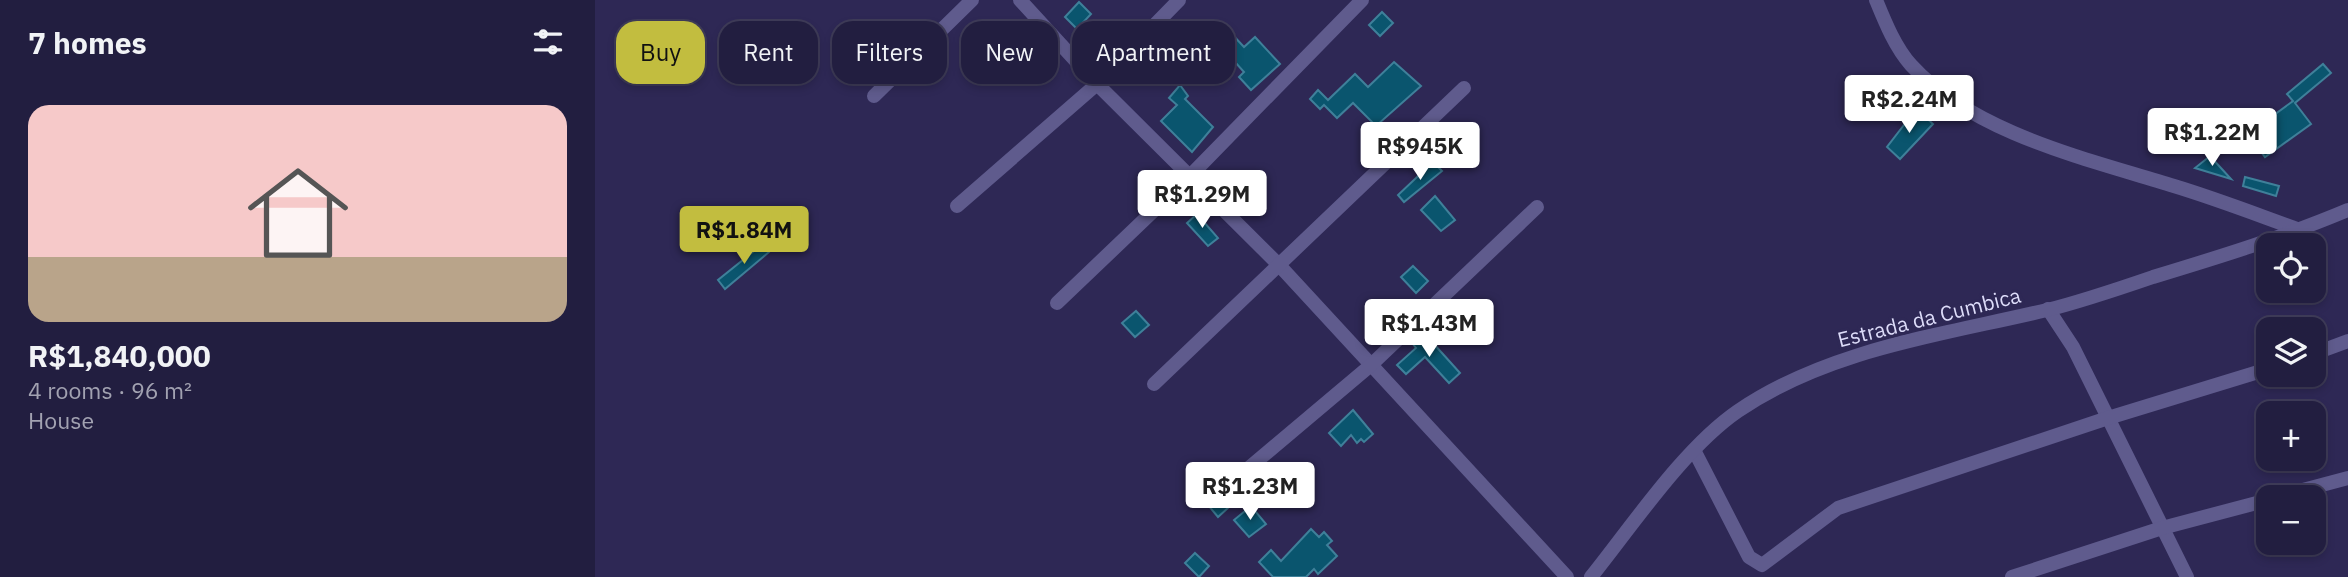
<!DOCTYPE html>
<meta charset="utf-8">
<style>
:root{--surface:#221e40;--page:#2a2747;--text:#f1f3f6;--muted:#a2a2b1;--line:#3f3c59;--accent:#c2bd3f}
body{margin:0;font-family:"IBM Plex Sans",sans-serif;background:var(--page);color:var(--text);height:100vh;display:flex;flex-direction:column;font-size:26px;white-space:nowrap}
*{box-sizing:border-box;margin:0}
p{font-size:23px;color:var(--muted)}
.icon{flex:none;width:38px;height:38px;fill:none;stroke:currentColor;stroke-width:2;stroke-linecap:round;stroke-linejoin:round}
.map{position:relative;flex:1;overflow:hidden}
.drawer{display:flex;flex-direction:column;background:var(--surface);width:595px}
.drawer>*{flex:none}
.hud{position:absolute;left:21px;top:21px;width:665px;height:63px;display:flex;gap:14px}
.controls{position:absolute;left:1661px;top:233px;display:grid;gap:14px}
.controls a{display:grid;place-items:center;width:70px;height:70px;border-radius:14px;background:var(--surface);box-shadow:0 4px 10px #0003,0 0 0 2px var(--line);font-size:35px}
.price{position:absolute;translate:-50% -60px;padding:0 16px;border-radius:7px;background:#fff;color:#222;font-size:23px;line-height:46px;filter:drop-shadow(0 2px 4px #0008)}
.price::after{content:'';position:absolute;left:50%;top:42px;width:21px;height:16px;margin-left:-10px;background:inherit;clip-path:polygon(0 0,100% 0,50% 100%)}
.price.current{background:var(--accent);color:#111}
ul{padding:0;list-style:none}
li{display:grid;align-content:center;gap:14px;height:371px;padding:0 28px}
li+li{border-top:2px solid var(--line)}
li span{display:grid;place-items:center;height:217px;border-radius:21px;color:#555}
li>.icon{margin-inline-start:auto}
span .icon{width:126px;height:126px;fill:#fffc;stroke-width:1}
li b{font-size:30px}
h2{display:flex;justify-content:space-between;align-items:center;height:84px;padding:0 28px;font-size:30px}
.chip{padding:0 24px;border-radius:21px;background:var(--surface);box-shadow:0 4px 10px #0003,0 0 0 2px var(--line);font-size:24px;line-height:63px}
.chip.current{background:var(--accent);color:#111}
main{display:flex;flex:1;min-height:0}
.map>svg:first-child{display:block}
.building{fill:#0a556e;stroke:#3f809a;stroke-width:2}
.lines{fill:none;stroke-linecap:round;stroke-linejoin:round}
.street{stroke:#5f5b8d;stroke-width:14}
.labels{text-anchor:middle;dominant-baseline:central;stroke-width:6;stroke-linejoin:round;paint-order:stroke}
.street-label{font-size:21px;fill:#dddcf9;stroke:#2e2855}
</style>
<main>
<section class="drawer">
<h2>7 homes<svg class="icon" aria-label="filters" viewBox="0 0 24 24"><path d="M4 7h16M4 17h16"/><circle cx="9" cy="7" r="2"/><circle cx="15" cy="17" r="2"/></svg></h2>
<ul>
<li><span style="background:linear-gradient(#f6c9c9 70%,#b9a48a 0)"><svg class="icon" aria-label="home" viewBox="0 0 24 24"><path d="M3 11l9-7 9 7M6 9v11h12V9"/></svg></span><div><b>R$1,840,000</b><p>4 rooms · 96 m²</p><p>House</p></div></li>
</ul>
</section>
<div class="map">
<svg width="1753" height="577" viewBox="0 0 1753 577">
<rect width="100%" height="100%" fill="#2e2855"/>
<g class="building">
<path d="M484 2 496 14 482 29 470 17Z"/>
<path d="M787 12 798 23 785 36 774 25Z"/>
<path d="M635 32 649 47 660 37 685 64 656 90 644 77 649 72 623 43Z"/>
<path d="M799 62 826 86 781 126 758 103 742 118 729 105 725 109 715 99 723 90 733 100 760 74 773 87Z"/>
<path d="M1728 64 1736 73 1700 103 1716 124 1670 157 1653 134 1698 101 1692 94Z"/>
<path d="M585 85 593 96 590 99 618 127 597 152 566 121 582 105 574 98Z"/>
<path d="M1326 113 1338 124 1305 159 1292 147 1312 121 1317 122Z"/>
<path d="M1615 156 1636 179 1600 168Z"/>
<path d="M838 162 847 171 809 202 803 195Z"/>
<path d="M1650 177 1684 186 1681 196 1648 186Z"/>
<path d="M840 196 860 220 846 231 826 210Z"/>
<path d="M602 214 623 238 613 246 592 223Z"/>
<path d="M169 243 174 252 130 289 123 280Z"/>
<path d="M818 266 833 281 821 293 806 277Z"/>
<path d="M541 311 554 325 540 337 527 323Z"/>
<path d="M829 333 865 373 854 383 830 357 811 374 802 365 821 348 817 343Z"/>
<path d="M758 410 778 434 769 442 766 439 762 443 756 435 746 446 734 433Z"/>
<path d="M619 490 634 507 623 517 608 499Z"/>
<path d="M656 506 671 524 654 537 639 520Z"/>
<path d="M716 529 724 537 729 532 737 541 732 545 742 556 723 574 719 569 711 577H678L664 562 676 550 686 561Z"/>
<path d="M600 553 614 566 604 577 590 563Z"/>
</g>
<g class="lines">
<g class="street">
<path d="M425 0 502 84 684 265 972 577"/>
<path d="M1281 0C1290 22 1300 47 1316 65 1379 134 1493 159 1579 186 1622 199 1663 215 1705 230"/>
<path d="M279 96 377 0"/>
<path d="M362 206 502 84 584 0"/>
<path d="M462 303 595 176 767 0"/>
<path d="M1453 309 1478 347 1592 577"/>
<path d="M1718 354 1753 341"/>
<path d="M559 384 869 88"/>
<path d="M1100 452 1154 557 1167 565 1243 508 1513 418 1673 369"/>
<path d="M643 477 776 365 942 207"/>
<path d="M1682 497 1753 478"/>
<path d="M996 577C1037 526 1089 448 1143 411 1234 349 1347 335 1452 310 1488 301 1523 289 1558 277 1624 257 1689 237 1753 210"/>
<path d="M1417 577 1567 528 1673 500"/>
</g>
</g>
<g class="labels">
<g class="street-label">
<text transform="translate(1334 317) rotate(-14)">Estrada da Cumbica</text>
</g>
</g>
</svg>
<div class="controls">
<a><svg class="icon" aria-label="locate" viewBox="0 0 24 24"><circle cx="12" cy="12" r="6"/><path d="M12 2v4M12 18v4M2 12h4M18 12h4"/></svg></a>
<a><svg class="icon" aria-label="layers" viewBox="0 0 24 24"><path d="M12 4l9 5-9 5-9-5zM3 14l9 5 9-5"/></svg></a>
<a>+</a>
<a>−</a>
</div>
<b class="price" style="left:1314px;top:135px">R$2.24M</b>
<b class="price" style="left:1617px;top:168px">R$1.22M</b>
<b class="price" style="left:825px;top:182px">R$945K</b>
<b class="price" style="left:607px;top:230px">R$1.29M</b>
<b class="price current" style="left:149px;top:266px">R$1.84M</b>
<b class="price" style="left:834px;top:359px">R$1.43M</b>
<b class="price" style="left:655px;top:522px">R$1.23M</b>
<div class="hud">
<a class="chip current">Buy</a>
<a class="chip">Rent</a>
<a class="chip">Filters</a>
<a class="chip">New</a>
<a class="chip">Apartment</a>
</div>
</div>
</main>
